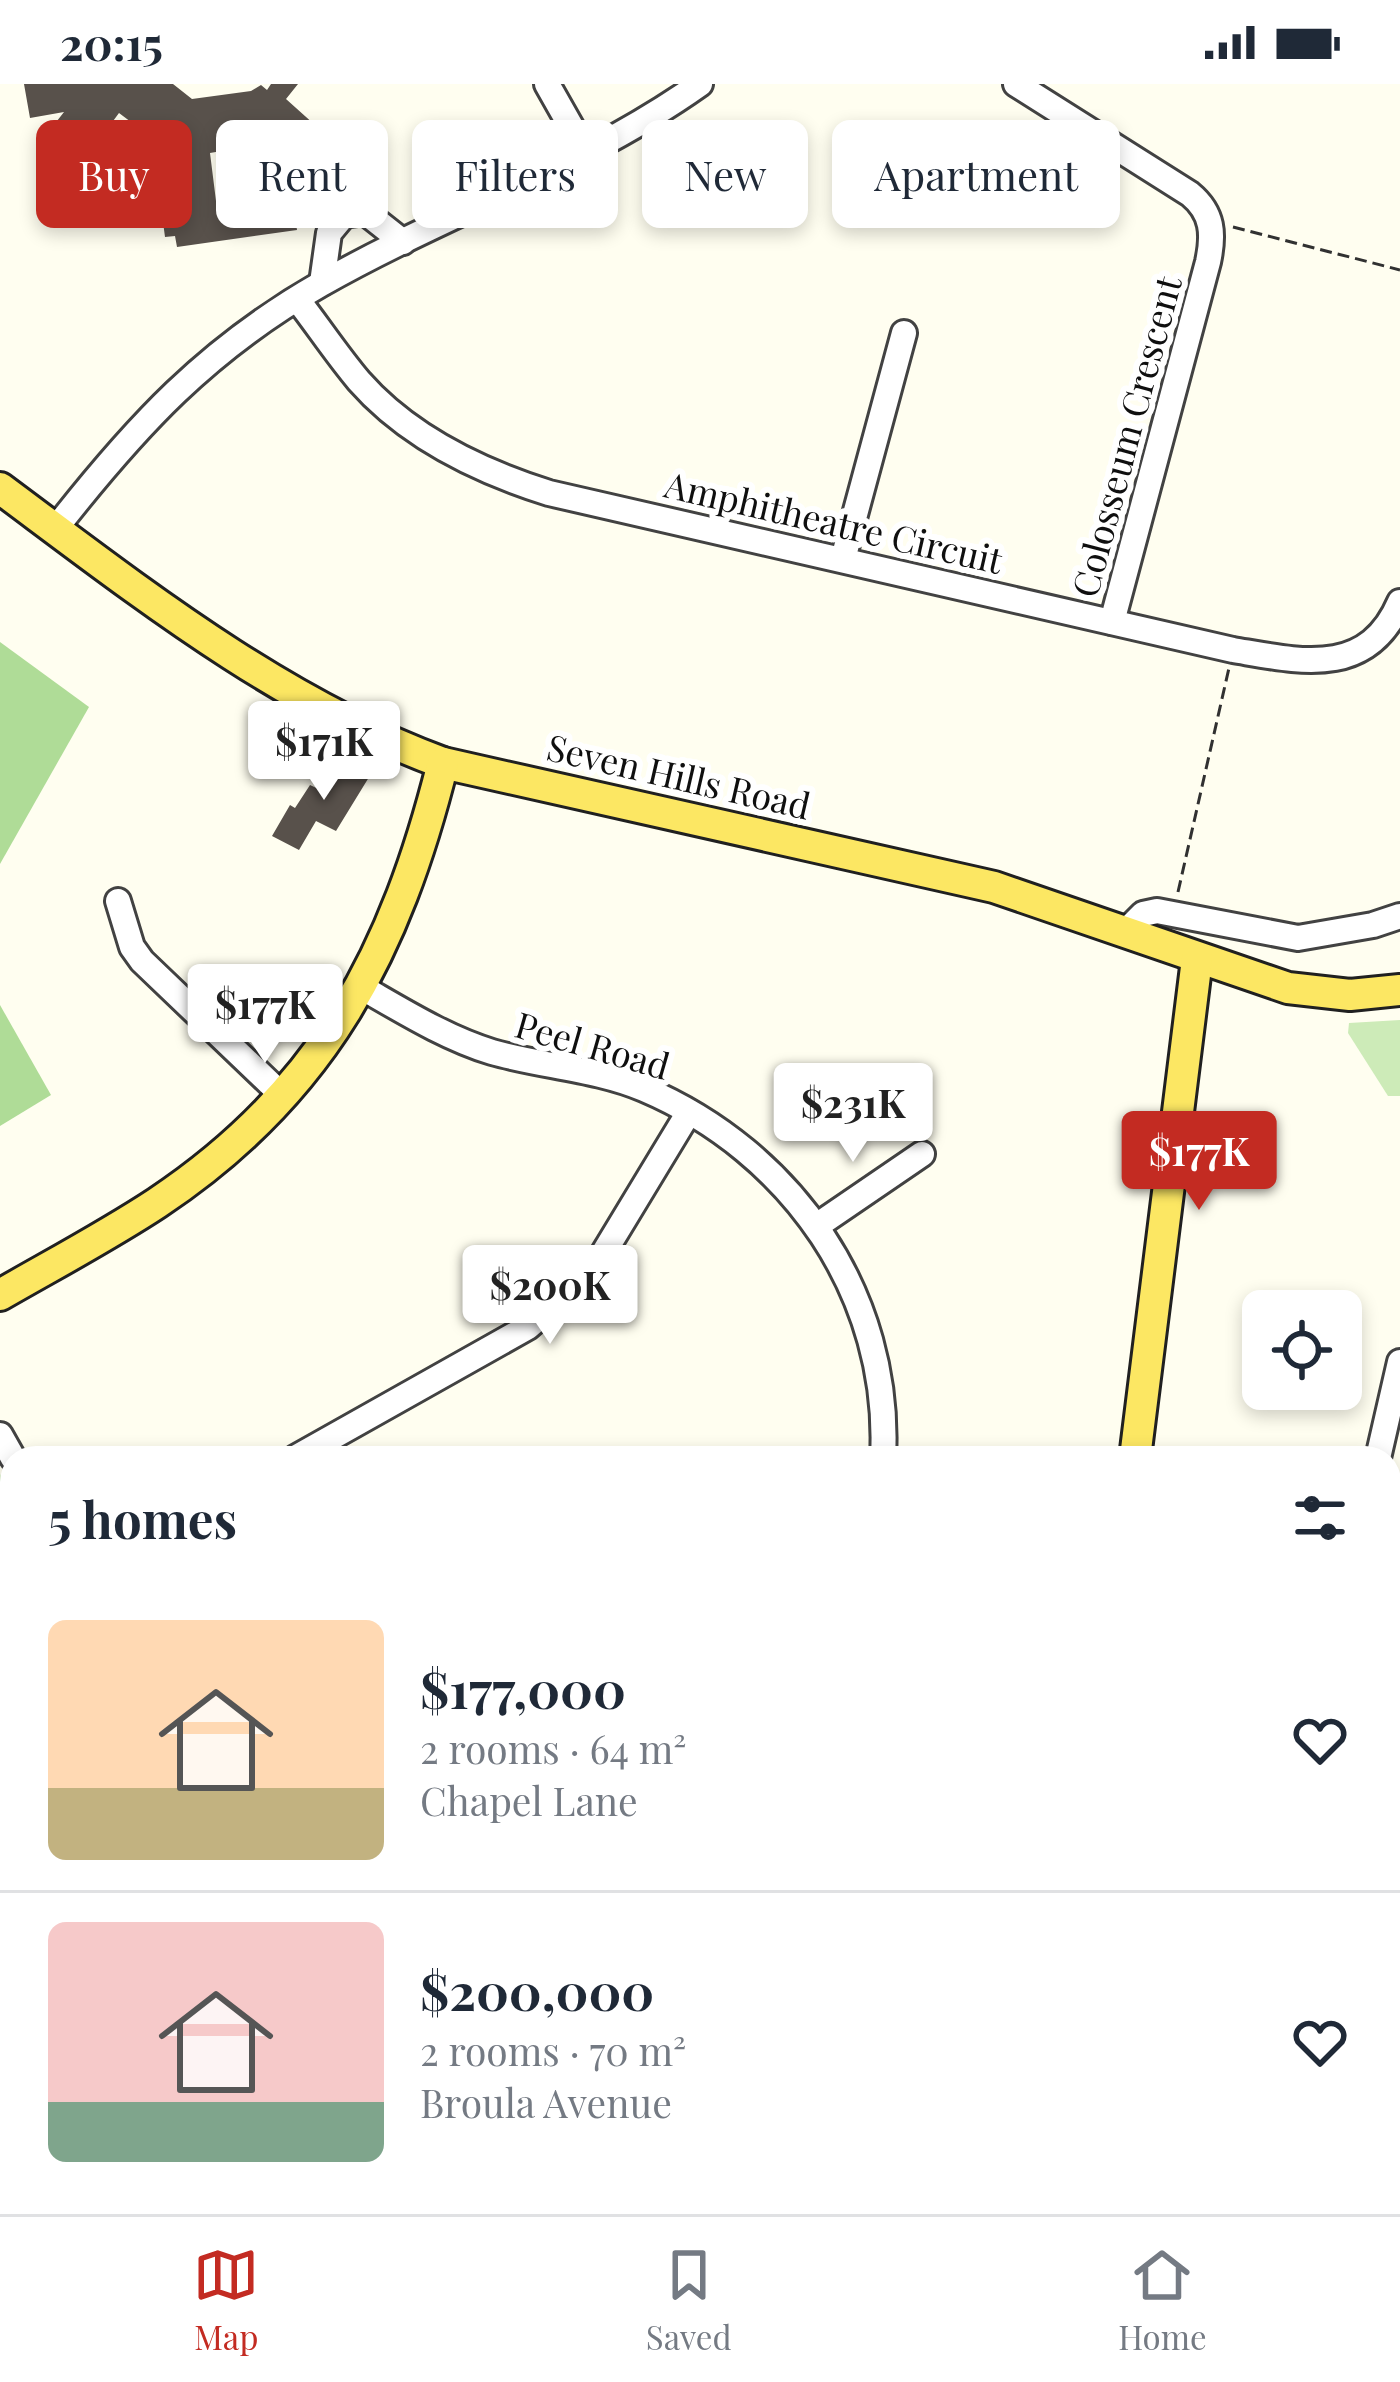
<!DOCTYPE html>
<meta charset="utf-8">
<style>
:root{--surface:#fff;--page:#f6f6f7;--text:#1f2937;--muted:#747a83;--line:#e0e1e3;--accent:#c32b22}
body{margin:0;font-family:"Playfair Display",serif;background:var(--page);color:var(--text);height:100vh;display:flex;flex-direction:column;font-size:45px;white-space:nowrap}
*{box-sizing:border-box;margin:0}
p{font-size:39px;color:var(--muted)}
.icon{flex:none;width:66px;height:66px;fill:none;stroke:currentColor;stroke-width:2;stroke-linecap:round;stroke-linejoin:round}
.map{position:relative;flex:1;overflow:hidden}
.panel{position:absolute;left:0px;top:1362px;width:1401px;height:768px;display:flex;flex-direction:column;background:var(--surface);border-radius:36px 36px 0 0;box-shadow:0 6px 18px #0003}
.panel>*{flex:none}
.guide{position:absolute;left:36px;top:36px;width:1329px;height:108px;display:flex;gap:24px}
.controls{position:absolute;left:1242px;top:1206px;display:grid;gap:24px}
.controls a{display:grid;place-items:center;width:120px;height:120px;border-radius:18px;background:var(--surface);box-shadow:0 6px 18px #0003;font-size:60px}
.price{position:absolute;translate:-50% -102px;padding:0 27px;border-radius:12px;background:#fff;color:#222;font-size:39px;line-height:78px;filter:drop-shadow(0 3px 6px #0008)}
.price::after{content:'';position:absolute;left:50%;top:72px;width:36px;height:27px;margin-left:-18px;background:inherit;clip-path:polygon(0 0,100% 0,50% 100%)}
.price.selected{background:var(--accent);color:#fff}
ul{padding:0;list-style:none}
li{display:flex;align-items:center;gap:36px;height:300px;padding:0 48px}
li+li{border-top:3px solid var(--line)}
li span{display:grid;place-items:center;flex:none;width:336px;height:240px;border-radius:18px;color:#555}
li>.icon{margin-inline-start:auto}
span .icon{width:144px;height:144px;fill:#fffc;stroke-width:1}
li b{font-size:51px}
h2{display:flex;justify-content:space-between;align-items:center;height:144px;padding:0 48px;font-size:51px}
.pill{padding:0 42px;border-radius:18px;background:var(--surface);box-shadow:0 6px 18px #0003;font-size:42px;line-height:108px}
.pill.selected{background:var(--accent);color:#fff}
.status{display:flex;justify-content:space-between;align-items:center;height:84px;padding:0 60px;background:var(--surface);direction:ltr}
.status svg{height:33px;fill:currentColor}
.dock{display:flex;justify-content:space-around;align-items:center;height:168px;border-top:3px solid var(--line);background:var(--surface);font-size:33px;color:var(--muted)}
.dock a{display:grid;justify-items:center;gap:6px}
.dock .selected{color:var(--accent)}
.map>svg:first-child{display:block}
.green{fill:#cdebb8}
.forest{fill:#afdc97}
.building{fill:#58514b;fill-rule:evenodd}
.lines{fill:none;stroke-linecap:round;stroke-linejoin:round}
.minor-casing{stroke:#424242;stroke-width:30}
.major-casing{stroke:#202020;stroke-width:36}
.path{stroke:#313131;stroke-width:3;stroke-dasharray:12 6;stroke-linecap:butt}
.minor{stroke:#fff;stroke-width:24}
.major{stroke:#fce763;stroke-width:30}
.labels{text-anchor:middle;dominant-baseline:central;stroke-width:12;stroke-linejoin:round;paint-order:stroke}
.street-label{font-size:36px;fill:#0f0f0f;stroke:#fff}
</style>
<div class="status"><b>20:15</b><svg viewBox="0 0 49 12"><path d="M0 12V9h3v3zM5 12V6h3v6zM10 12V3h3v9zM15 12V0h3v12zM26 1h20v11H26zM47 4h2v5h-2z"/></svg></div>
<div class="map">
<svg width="1400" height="2130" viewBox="0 0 1400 2130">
<rect width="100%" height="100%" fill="#fffef0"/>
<g class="green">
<path d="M1400 936V1012H1388L1348 949 1349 939Z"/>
<path d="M0 1390 12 1410V1469L0 1476Z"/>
<path d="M0 1940 12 1946V2118H68L66 2130H0Z"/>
</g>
<g class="forest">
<path d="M0 558 89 623 0 780Z"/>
<path d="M0 921 51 1011 0 1042Z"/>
</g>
<g class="building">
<path d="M24 0H173L192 15 251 7 261 1 267 6 271 0H298L286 15 335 59 309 92 287 75 297 146 177 163 175 152 165 153 159 108 142 131 43 55 64 28 30 34ZM119 29 151 53 126 86 93 64ZM250 62 252 68H255L262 111 216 117 210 69Z"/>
<path d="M346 669 374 685 336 747 316 737 299 766 272 752 290 721 295 724 310 701 325 708Z"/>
</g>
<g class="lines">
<g class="minor-casing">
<g id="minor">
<path d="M547 0 586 69"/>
<path d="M1016 0 1190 110C1213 129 1214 150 1208 178L1112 538"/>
<path d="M322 199 329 149 344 131 365 128 403 158"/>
<path d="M297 215C318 242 337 271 359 297 409 354 479 387 549 409L1233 566C1299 577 1367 595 1400 518"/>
<path d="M56 444C136 342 207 265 321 200 446 129 583 83 700 0"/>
<path d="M843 475 904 249"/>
<path d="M118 817 132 863 142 877 283 1012"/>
<path d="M1126 847 1143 830 1157 827 1298 854 1373 841 1400 832"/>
<path d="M361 903C403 927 446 954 492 968 541 982 597 985 644 1005 792 1068 892 1211 883 1374"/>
<path d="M818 1141 922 1070"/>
<path d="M0 1351 13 1374"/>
<path d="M295 1374 528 1243 581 1197 603 1170 689 1028"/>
<path d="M1378 1374 1400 1278"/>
<path d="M1389 1648 1400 1663"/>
<path d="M1389 2027 1400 2042"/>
<path d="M1217 2118 1226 2130"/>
<path d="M87 2130 89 2118"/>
<path d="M308 2130 337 2118"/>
<path d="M695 2130 701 2118"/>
</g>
</g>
<g class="major-casing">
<g id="major">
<path d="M0 404C137 506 281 620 443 679L994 803 1288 904 1350 911 1400 906"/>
<path d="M0 1211C52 1181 107 1152 157 1119 324 1008 396 867 443 679"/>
<path d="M1135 1374 1197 875"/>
<path d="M1041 2130 1043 2118"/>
</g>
</g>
<g class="path">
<path d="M1233 143 1400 186"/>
<path d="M1178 808 1229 584"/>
</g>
<use href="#minor" class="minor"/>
<use href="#major" class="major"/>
</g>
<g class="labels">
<g class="street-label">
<text transform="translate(1125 352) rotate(-75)">Colosseum Crescent</text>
<text transform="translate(834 437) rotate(13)">Amphitheatre Circuit</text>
<text transform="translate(679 691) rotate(13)">Seven Hills Road</text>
<text transform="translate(593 960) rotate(16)">Peel Road</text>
</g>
</g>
</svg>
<div class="controls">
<a><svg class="icon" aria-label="locate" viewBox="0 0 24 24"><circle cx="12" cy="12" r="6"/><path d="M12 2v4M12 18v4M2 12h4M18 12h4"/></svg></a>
</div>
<b class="price" style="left:324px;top:719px">$171K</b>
<b class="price" style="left:265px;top:982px">$177K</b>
<b class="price" style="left:853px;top:1081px">$231K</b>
<b class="price selected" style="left:1199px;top:1129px">$177K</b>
<b class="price" style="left:550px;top:1263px">$200K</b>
<div class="guide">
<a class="pill selected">Buy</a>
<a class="pill">Rent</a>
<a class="pill">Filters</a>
<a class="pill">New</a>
<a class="pill">Apartment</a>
</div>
<section class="panel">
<h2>5 homes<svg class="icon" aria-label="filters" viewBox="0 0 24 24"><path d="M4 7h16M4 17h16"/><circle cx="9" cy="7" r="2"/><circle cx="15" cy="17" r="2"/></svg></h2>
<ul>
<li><span style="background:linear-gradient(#ffd9b3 70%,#c2b280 0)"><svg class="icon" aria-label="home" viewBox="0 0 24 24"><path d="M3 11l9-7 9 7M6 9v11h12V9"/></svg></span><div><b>$177,000</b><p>2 rooms · 64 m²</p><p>Chapel Lane</p></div><svg class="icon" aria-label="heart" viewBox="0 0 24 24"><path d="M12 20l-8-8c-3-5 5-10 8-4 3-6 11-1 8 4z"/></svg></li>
<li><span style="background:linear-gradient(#f6c9c9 75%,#7fa58c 0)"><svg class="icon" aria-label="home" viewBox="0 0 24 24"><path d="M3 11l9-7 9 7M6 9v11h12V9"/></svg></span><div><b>$200,000</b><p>2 rooms · 70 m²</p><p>Broula Avenue</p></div><svg class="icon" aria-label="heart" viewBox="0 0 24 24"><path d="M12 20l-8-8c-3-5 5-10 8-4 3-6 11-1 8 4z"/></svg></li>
</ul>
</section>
</div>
<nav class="dock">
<a class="selected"><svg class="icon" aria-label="map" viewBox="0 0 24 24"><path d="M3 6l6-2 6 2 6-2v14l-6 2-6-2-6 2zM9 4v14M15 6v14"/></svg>Map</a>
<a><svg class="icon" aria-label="saved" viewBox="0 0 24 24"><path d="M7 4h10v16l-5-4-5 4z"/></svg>Saved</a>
<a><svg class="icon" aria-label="home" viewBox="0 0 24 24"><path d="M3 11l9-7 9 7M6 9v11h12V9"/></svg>Home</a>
</nav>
